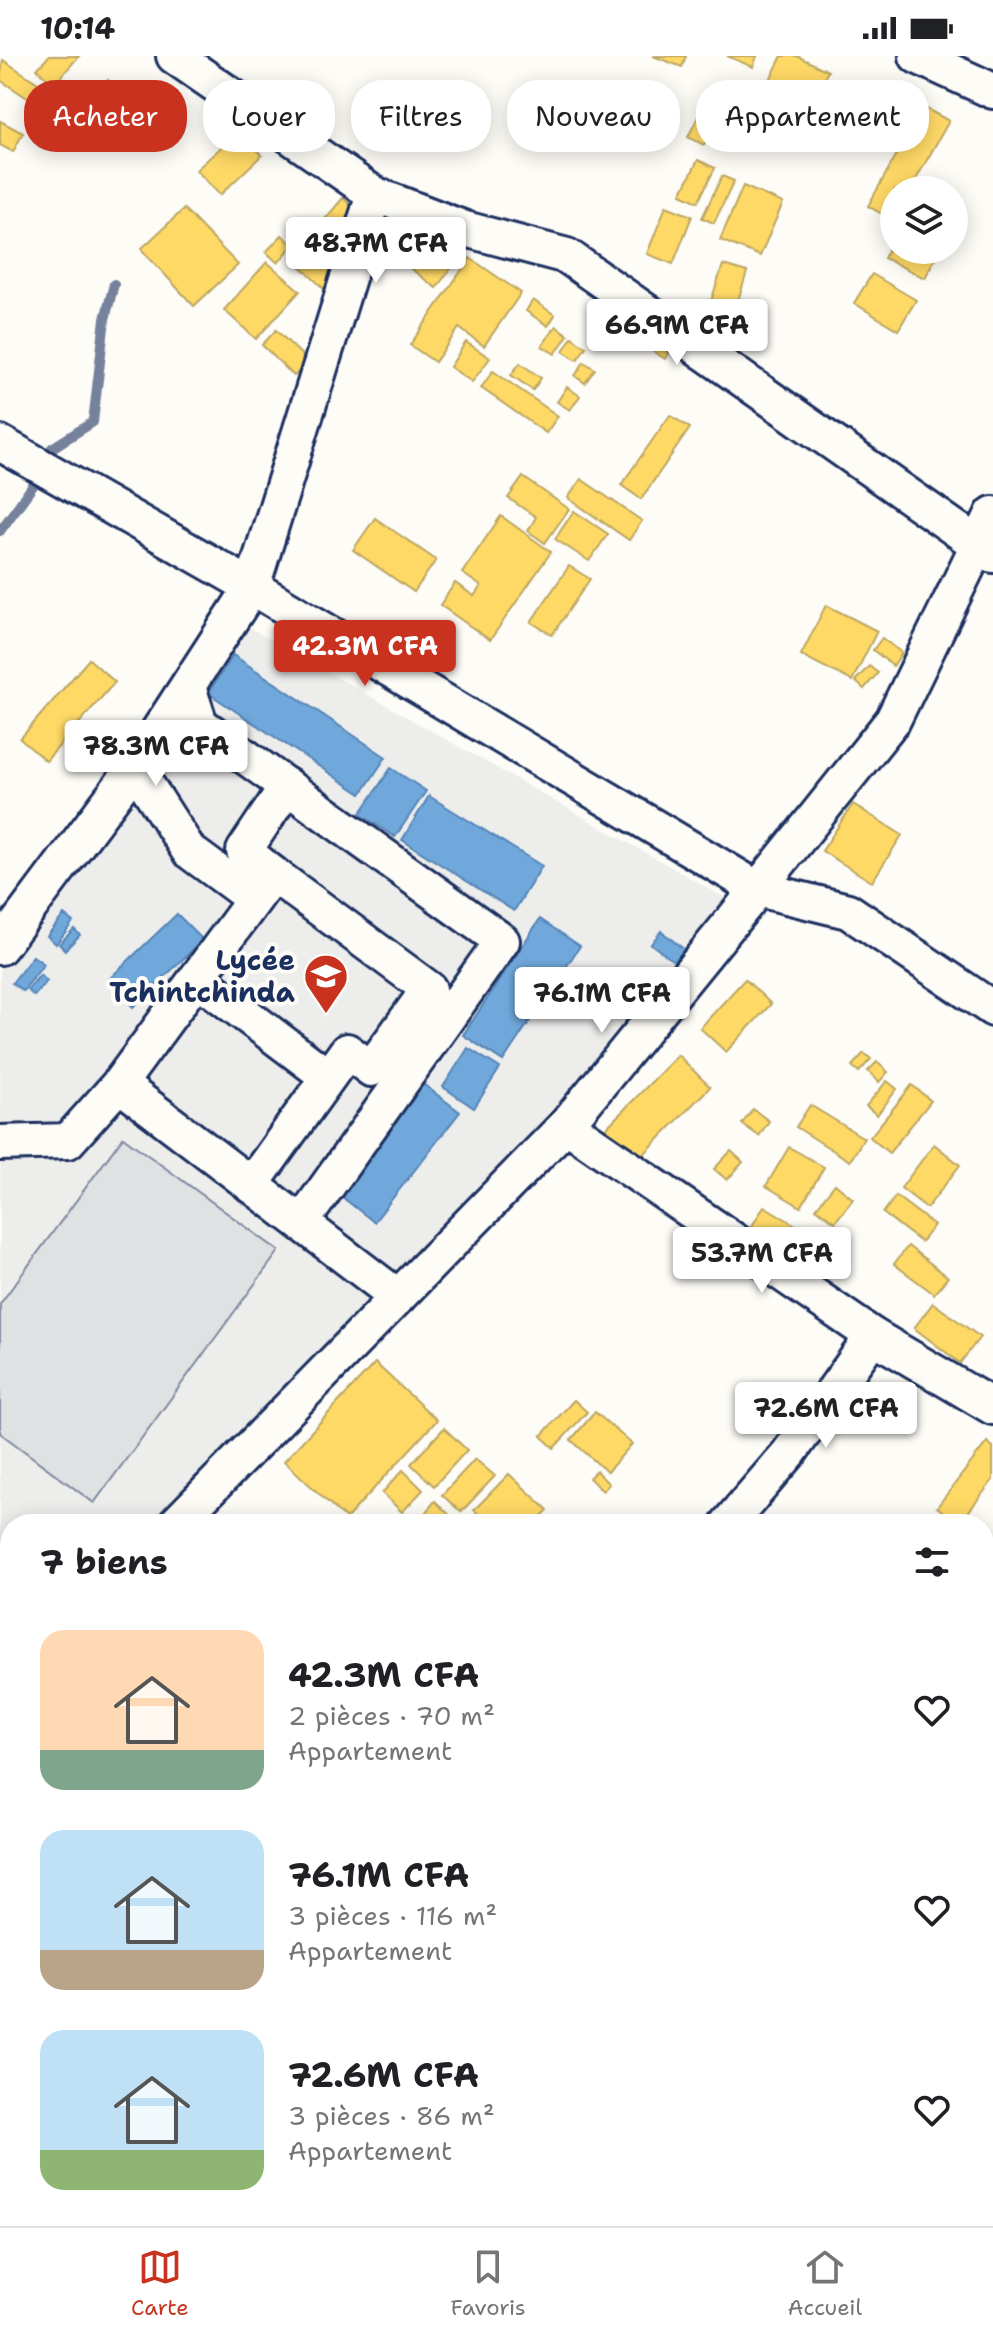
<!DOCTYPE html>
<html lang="fr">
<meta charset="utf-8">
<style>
:root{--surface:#fff;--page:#f2f2f2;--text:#202124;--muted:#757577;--line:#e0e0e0;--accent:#c8321e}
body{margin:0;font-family:"Shantell Sans",sans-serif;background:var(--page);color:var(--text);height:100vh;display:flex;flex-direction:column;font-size:30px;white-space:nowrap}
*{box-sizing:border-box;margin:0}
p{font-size:26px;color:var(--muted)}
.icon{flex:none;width:44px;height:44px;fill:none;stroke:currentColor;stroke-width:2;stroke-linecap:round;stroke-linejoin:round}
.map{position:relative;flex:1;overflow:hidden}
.drawer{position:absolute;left:0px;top:1458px;width:994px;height:712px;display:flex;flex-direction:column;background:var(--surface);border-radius:32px 32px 0 0;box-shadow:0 4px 20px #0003}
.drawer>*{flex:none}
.hud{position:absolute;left:24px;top:24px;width:946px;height:72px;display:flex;gap:16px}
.tools{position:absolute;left:880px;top:120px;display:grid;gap:16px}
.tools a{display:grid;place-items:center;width:88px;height:88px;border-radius:50%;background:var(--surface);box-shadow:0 4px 20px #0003;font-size:40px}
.price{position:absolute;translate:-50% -68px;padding:0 18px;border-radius:8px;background:#fff;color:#222;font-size:26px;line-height:52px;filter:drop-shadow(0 2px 4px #0008)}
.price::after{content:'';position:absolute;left:50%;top:48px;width:24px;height:18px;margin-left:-12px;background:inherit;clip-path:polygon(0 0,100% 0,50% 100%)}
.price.on{background:var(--accent);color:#fff}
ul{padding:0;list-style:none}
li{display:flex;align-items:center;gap:24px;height:200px;padding:0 40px}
li span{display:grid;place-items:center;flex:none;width:224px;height:160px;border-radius:24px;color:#555}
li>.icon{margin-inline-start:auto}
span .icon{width:96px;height:96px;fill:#fffc;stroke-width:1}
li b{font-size:34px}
h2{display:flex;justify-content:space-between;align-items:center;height:96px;padding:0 40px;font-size:34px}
.pill{padding:0 28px;border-radius:32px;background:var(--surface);box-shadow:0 4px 20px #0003;font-size:28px;line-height:72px}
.pill.on{background:var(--accent);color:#fff}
.status{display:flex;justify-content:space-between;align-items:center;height:56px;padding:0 40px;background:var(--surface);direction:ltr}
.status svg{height:22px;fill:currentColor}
.tabs{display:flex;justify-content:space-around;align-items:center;height:112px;border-top:2px solid var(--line);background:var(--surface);font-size:22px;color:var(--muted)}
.tabs a{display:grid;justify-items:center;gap:4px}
.tabs .on{color:var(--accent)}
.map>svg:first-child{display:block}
.built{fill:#edeeec}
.green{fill:#e0e1e3;stroke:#7e88a0;stroke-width:2}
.homes{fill:#ffd966;stroke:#bba664;stroke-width:2}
.schools{fill:#6fa8dc;stroke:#5684b6;stroke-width:2}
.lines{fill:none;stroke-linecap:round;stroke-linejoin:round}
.stream{stroke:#76819c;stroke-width:10}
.minor-casing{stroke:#1b2f5e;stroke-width:40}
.minor{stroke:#fdfcf7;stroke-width:34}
.labels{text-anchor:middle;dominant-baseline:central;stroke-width:8;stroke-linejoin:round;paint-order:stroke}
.poi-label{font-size:28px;font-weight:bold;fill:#1b2f5e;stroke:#fdfcf7;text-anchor:end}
</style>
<div class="status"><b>10:14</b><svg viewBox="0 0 49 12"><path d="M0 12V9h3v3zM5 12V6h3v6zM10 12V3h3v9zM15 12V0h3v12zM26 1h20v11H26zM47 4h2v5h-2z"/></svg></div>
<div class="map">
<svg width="993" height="2170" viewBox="0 0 993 2170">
<rect width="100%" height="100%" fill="#fdfcf7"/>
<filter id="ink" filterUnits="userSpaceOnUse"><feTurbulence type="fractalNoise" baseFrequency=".0125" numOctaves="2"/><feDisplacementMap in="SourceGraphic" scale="16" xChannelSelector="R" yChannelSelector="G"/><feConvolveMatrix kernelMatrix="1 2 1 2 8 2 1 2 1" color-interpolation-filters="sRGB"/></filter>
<g filter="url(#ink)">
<path class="built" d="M238 565 736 848 564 1057 155 1468H10V1614L0 1624V911L146 725Z"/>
<path class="green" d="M123 1081 279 1195 94 1447 0 1377V1248Z"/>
<g class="homes">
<path d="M49 0H79L54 29 37 13Z"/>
<path d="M653 0H686L682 11Z"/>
<path d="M727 0H757L753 11Z"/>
<path d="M782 0H797L828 15 791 89 748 67Z"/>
<path d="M3 4 44 31 34 46 0 24Z"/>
<path d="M108 24 126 39 93 78 76 63Z"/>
<path d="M892 27 908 36 896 56 880 47Z"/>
<path d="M704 49 721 56 704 89 688 81Z"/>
<path d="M923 51 949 65 910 134H894L893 164 868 150Z"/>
<path d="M0 65 23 77 13 96 0 89Z"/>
<path d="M239 75 262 99 220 139 196 114Z"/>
<path d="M698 104 715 112 698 146 681 138Z"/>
<path d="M722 120 734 125 714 167 702 162Z"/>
<path d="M743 130 783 147 760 200 720 184Z"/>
<path d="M343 142 356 154 325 234 292 202Z"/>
<path d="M666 150 692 160 673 208 647 198Z"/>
<path d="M184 153 238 209 194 250 141 193Z"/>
<path d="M282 179 293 189 278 207 266 196Z"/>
<path d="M433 181 459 202 436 232 410 212Z"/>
<path d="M894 182V194H939L925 222 884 202Z"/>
<path d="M470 202 521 237 484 290 459 272 435 306 410 289Z"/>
<path d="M267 206 300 235 256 283 224 254Z"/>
<path d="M723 209 747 216 728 277 703 269Z"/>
<path d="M872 218 916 244 898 274 854 247Z"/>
<path d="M533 244 555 259 548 270 526 255Z"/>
<path d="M556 270 568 279 555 298 542 290Z"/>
<path d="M276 274 309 306 294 320 262 289Z"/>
<path d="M653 280 672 293 665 303 645 290Z"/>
<path d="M572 281 586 291 577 304 563 295Z"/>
<path d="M466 286 490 302 472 326 450 311Z"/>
<path d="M584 306 595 313 585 327 575 320Z"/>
<path d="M520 307 541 322 533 334 511 319Z"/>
<path d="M493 315 558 360 546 377 481 332Z"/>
<path d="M567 331 580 340 570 354 557 346Z"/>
<path d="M670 359 690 372 641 443 621 429Z"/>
<path d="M523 421 569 453 545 487 528 475 536 461 508 442Z"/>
<path d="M581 423 642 465 629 484 568 442Z"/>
<path d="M574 455 608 478 589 505 555 483Z"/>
<path d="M501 460 551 496 490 584 440 549 455 527 474 540 481 530 462 517Z"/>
<path d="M375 462 436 504 414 536 353 494Z"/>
<path d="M569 510 590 523 552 579 531 566Z"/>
<path d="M826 549 877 575 852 625 801 599Z"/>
<path d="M882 582 902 597 893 610 873 594Z"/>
<path d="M89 603 115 626 46 705 20 683Z"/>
<path d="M869 610 878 617 864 633 855 625Z"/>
<path d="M853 748 902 779 872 826 822 795Z"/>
<path d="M745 923 771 948 726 996 700 972Z"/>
<path d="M864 997 871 1003 859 1016 852 1010Z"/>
<path d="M678 999 710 1031 636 1106 604 1074Z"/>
<path d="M877 1006 888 1016 879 1026 868 1015Z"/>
<path d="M887 1025 897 1033 877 1059 866 1050Z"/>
<path d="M912 1029 931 1045 889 1097 870 1081Z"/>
<path d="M810 1049 864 1082 850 1105 796 1071Z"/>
<path d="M753 1053 769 1065 759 1080 742 1068Z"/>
<path d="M934 1088 960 1109 927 1152 901 1132Z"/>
<path d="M789 1091 824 1111 801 1151 766 1130Z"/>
<path d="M731 1095 743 1106 727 1124 714 1113Z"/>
<path d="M835 1128 853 1143 835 1166 816 1152Z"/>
<path d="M896 1140 934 1169 921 1186 883 1157Z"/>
<path d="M764 1150 807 1176 793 1200 749 1175Z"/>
<path d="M908 1190 948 1221 934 1238 894 1208Z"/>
<path d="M933 1247 980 1281 960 1307 914 1272Z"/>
<path d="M375 1307 437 1364 346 1463 284 1405Z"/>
<path d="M574 1344 587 1356 554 1392 541 1380Z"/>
<path d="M595 1356 632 1388 607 1416 571 1384Z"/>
<path d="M444 1372 467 1394 434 1430 411 1408Z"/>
<path d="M987 1386 993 1391V1424L959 1468 937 1451Z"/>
<path d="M475 1403 495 1420 461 1456 442 1439Z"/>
<path d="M403 1414 423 1434 402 1456 382 1437Z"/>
<path d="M596 1415 609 1428 603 1435 589 1422Z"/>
<path d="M509 1418 548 1454 534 1468H489L474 1454Z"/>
<path d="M435 1445 454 1463 450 1468H416Z"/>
<path d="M0 2035 10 2042 9 2116 0 2110Z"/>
</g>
<g class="schools">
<path d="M233 599 386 701 361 738 208 637Z"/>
<path d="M391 712 426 735 395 781 360 758Z"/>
<path d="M429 740 542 810 514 855 402 784Z"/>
<path d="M177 858 203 884 133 951 108 924Z"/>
<path d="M64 859 73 866 56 888 47 880Z"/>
<path d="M540 863 580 890 503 1005 463 979Z"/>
<path d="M74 873 80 879 65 894 59 888Z"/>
<path d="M661 875 686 895 676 907 651 888Z"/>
<path d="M33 900 44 908 23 935 12 927Z"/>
<path d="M640 916 648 924 628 945 620 937Z"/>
<path d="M40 919 47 925 34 940 27 934Z"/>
<path d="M468 992 500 1012 474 1052 443 1031Z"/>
<path d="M423 1028 460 1056 374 1166 337 1137Z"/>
</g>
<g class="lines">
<path class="stream" d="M0 475 35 427 38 411 52 392 93 366 105 263 114 228"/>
<g class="minor-casing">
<g id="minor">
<path d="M917 0 993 35"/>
<path d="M374 138 465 173 567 200 993 499"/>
<path d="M0 387 252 531 758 833 848 855 993 953"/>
<path d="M188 631 200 668 502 885 301 1167"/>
<path d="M135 711 189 795 254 843"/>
<path d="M273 818 244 795 287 730"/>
<path d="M0 891 135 711 252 531 374 138 174 0"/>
<path d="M197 922 328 1021"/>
<path d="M119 1028 398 1241"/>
<path d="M566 1069 873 1280 993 1351"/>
<path d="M0 1087 68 1085 119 1028 273 818 429 933 371 1013 347 995 251 1129"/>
<path d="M176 1468 566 1069 758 833 893 664 993 458"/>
<path d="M728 1468 789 1397 873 1280"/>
<path d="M0 1648 10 1638"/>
<path d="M0 1741 10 1750"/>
<path d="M984 1837 993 1829"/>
<path d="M984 2152 993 2159"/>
<path d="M458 2160 469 2170"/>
<path d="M525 2170 541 2160"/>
</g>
</g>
<use href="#minor" class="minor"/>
</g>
</g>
<defs>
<g id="school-pin" transform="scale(2.3)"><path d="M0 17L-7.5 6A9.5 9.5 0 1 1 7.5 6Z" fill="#c8321e" stroke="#fdfcf7"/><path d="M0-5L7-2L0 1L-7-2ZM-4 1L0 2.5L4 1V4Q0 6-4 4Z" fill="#fff"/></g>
</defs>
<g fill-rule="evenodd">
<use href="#school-pin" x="326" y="920"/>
</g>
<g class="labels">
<g class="poi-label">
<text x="295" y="904">Lycée<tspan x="295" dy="32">Tchintchinda</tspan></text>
</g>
</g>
</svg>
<div class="tools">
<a><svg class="icon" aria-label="layers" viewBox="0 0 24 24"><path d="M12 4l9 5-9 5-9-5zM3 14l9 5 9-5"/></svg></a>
</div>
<b class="price" style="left:376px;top:229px">48.7M CFA</b>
<b class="price" style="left:677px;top:311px">66.9M CFA</b>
<b class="price on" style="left:365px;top:632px">42.3M CFA</b>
<b class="price" style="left:156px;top:732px">78.3M CFA</b>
<b class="price" style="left:602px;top:979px">76.1M CFA</b>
<b class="price" style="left:762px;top:1239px">53.7M CFA</b>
<b class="price" style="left:826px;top:1394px">72.6M CFA</b>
<div class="hud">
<a class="pill on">Acheter</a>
<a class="pill">Louer</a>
<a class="pill">Filtres</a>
<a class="pill">Nouveau</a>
<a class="pill">Appartement</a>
</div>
<section class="drawer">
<h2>7 biens<svg class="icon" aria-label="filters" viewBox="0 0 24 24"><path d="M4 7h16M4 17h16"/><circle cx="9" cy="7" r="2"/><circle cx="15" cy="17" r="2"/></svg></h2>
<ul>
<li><span style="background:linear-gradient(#ffd9b3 75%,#7fa58c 0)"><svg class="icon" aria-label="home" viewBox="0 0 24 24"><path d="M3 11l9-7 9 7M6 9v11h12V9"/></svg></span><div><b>42.3M CFA</b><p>2 pièces · 70 m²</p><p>Appartement</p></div><svg class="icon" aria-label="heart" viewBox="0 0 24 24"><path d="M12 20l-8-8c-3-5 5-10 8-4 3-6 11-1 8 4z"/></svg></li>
<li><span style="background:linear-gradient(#bfe0f5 75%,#b9a48a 0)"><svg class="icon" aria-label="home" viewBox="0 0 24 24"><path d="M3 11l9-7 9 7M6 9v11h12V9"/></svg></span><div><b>76.1M CFA</b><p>3 pièces · 116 m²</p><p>Appartement</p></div><svg class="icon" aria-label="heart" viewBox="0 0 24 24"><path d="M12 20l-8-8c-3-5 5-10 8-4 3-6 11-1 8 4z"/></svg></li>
<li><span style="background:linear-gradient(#bfe0f5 75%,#8fb573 0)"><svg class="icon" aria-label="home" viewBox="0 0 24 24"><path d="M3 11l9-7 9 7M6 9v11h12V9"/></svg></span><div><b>72.6M CFA</b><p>3 pièces · 86 m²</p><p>Appartement</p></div><svg class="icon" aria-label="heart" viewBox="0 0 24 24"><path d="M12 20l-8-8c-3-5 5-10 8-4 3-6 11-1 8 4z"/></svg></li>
</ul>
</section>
</div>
<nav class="tabs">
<a class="on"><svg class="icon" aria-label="map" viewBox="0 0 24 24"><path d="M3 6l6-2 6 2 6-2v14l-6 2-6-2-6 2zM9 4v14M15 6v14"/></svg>Carte</a>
<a><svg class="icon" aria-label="saved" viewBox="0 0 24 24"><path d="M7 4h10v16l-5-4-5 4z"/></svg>Favoris</a>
<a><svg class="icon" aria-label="home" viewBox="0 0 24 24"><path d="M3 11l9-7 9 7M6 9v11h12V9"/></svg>Accueil</a>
</nav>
